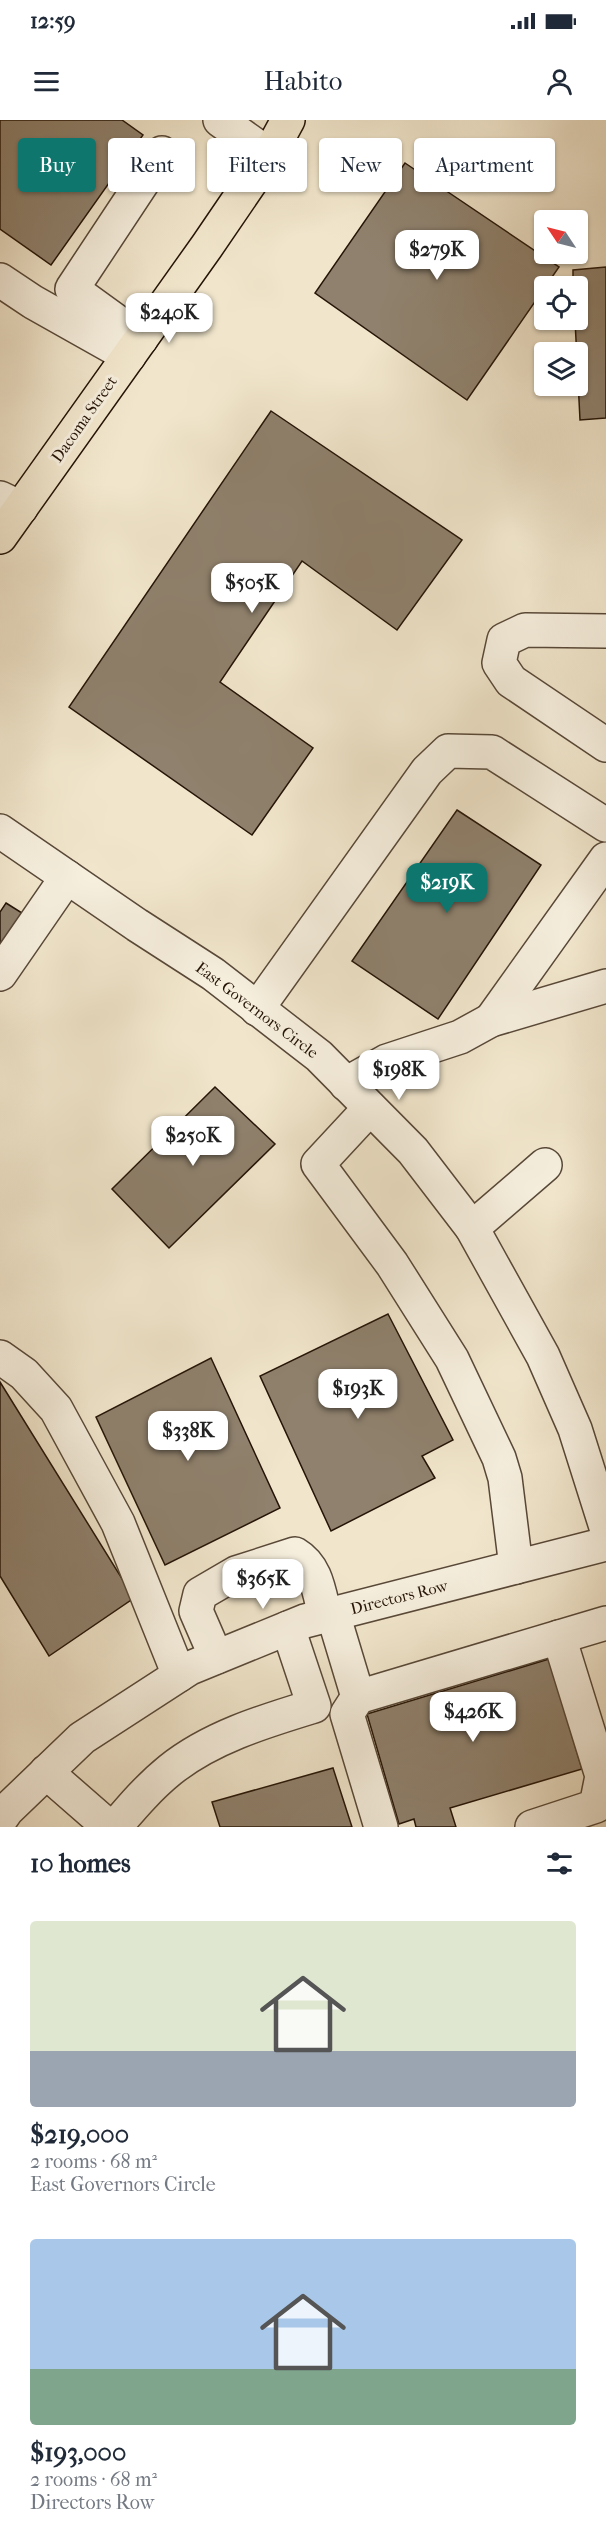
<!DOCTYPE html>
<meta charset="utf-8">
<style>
:root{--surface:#fff;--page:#f6f6f7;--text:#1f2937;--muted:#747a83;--accent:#0f766e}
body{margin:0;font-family:"IM FELL French Canon",serif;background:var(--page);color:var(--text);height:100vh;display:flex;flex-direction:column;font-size:22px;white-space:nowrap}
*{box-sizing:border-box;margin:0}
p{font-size:20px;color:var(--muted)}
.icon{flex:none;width:33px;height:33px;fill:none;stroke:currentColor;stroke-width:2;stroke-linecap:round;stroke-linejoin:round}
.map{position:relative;height:1707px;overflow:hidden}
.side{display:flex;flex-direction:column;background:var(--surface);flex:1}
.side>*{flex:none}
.guide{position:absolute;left:18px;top:18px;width:570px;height:54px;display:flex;gap:12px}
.needle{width:39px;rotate:305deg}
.fabs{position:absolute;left:534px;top:90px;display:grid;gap:12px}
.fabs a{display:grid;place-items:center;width:54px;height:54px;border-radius:6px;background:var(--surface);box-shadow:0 2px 4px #0004;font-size:30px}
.price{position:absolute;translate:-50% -51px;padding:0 14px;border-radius:12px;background:#fff;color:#222;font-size:20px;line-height:39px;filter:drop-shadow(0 2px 3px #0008)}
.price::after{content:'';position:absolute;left:50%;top:36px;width:18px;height:14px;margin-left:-9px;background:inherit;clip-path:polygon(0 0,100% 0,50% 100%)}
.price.on{background:var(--accent);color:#fff}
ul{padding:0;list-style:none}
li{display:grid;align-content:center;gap:12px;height:318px;padding:0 30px}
li span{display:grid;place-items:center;height:186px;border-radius:6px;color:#555}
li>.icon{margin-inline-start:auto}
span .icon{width:108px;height:108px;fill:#fffc;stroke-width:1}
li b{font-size:26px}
h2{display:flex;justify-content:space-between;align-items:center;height:72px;padding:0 30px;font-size:26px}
.chip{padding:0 21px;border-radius:6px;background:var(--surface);box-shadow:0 2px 4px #0004;font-size:21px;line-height:54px}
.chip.on{background:var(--accent);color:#fff}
.status{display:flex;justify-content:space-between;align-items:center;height:42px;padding:0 30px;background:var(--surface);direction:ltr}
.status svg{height:16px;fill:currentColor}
header{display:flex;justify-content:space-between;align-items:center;height:78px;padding:0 30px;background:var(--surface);font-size:27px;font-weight:600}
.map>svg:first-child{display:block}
.building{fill:#8f816d;stroke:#251407;stroke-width:1.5}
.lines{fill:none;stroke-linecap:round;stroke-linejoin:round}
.minor-casing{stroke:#584838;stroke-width:36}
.major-casing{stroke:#251407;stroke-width:36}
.minor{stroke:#f6efde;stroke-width:33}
.major{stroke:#f1e6cc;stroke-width:33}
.labels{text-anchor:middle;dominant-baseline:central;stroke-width:6;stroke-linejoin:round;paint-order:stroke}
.street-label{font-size:16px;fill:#251407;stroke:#f6efde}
</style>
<div class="status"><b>12:59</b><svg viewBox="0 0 49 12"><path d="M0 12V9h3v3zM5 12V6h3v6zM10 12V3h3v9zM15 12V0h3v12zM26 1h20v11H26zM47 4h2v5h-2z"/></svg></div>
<header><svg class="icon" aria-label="menu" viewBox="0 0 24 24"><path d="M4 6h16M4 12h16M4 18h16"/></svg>Habito<svg class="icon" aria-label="person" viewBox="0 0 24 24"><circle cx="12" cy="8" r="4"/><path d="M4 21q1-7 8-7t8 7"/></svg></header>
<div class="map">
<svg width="606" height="1707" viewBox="0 0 606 1707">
<rect width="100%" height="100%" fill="#f1e6cc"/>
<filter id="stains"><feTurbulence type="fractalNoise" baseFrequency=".00333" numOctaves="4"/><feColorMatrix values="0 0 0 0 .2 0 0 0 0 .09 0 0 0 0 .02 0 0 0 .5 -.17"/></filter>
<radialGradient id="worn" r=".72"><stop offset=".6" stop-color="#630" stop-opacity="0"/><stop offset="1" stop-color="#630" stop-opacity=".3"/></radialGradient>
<g class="building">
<path d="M0 0H122L143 15 51 145 0 109Z"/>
<path d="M405 43 559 147 467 280 315 173Z"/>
<path d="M606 147V298L580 300 575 200H578V166H573V150Z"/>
<path d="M271 291 462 420 397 510 302 441 220 562 313 628 252 715 69 587Z"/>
<path d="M457 690 541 745 438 899 352 841Z"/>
<path d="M6 783 22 793 0 825V792Z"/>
<path d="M215 967 275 1024 169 1128 112 1069Z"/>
<path d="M388 1194 453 1320 422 1336 435 1358 331 1411 260 1256Z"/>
<path d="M211 1238 280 1388 165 1445 96 1297Z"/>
<path d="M0 1262 134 1478 49 1536 0 1456Z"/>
<path d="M549 1539 582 1649 450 1688 456 1707H416L414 1699 399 1704 367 1594Z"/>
<path d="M333 1648 352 1707H220L212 1682Z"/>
</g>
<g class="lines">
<g class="minor-casing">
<g id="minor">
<path d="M220 0 269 35"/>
<path d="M0 160 33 182 129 236"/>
<path d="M141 219 72 169 162 33"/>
<path d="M0 378 21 388"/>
<path d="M606 511 525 510 504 520 499 543 511 561 606 625"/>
<path d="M0 711 137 805 213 854 319 936 413 1031 472 1108 543 1236 575 1309 606 1407"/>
<path d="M0 854 67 757"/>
<path d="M257 889 427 651 448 631 492 632 606 705"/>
<path d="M491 900 606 739"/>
<path d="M346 964 387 941 460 917 491 900 606 866"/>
<path d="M370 988 318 1044 392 1144 452 1239 499 1338 505 1358 516 1447"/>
<path d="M472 1108 545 1045"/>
<path d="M0 1237 24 1254 56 1289 118 1403 179 1555"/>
<path d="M333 1494 358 1577 606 1503"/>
<path d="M216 1537 196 1491 200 1474 236 1453 295 1434C317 1447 319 1472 325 1496"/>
<path d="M358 1577 347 1594 381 1707"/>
<path d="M46 1652 109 1707"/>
<path d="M0 1700 7 1690 82 1618 190 1548 305 1501 606 1424"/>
<path d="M115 1707C132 1687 149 1667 170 1650 211 1617 265 1601 314 1586L288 1508"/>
<path d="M532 1707 596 1686 602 1656 559 1517"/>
</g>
</g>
<g class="major-casing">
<path id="major" d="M0 417 207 126 269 35 288 0"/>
</g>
<use href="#minor" class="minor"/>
<use href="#major" class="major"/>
</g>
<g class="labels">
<g class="street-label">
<text transform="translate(84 299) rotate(-55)">Dacoma Street</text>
<text transform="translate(257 890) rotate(37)">East Governors Circle</text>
<text transform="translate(399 1477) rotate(-14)">Directors Row</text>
</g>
</g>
<rect width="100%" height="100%" filter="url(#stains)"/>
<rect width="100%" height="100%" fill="url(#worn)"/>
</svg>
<div class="fabs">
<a><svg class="needle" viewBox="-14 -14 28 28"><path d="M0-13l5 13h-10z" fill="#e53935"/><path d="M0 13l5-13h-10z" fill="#747a83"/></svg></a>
<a><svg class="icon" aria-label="locate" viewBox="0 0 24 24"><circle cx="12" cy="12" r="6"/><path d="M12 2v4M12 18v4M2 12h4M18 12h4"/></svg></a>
<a><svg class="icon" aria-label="layers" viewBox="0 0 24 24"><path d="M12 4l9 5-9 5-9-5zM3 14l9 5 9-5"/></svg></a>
</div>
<b class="price" style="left:437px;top:161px">$279K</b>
<b class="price" style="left:169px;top:224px">$240K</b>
<b class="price" style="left:252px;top:494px">$505K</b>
<b class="price on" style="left:447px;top:794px">$219K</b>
<b class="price" style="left:399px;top:981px">$198K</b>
<b class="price" style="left:193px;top:1047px">$250K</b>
<b class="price" style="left:358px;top:1300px">$193K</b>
<b class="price" style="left:188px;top:1342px">$338K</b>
<b class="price" style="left:263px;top:1490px">$365K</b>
<b class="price" style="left:473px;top:1623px">$426K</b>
<div class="guide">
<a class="chip on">Buy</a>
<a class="chip">Rent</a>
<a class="chip">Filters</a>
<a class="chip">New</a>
<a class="chip">Apartment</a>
</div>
</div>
<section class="side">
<h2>10 homes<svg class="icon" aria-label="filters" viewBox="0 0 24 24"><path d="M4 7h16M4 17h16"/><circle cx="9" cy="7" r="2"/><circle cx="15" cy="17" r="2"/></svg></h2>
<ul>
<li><span style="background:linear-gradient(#dfe7d0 70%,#9aa5b1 0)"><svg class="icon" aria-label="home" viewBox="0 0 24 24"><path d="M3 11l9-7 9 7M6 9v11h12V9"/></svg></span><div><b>$219,000</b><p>2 rooms · 68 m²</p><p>East Governors Circle</p></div></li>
<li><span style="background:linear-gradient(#a9c7e8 70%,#7fa58c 0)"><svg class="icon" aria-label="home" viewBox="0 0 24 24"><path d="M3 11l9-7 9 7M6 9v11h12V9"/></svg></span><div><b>$193,000</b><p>2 rooms · 68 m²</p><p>Directors Row</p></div></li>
</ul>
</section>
